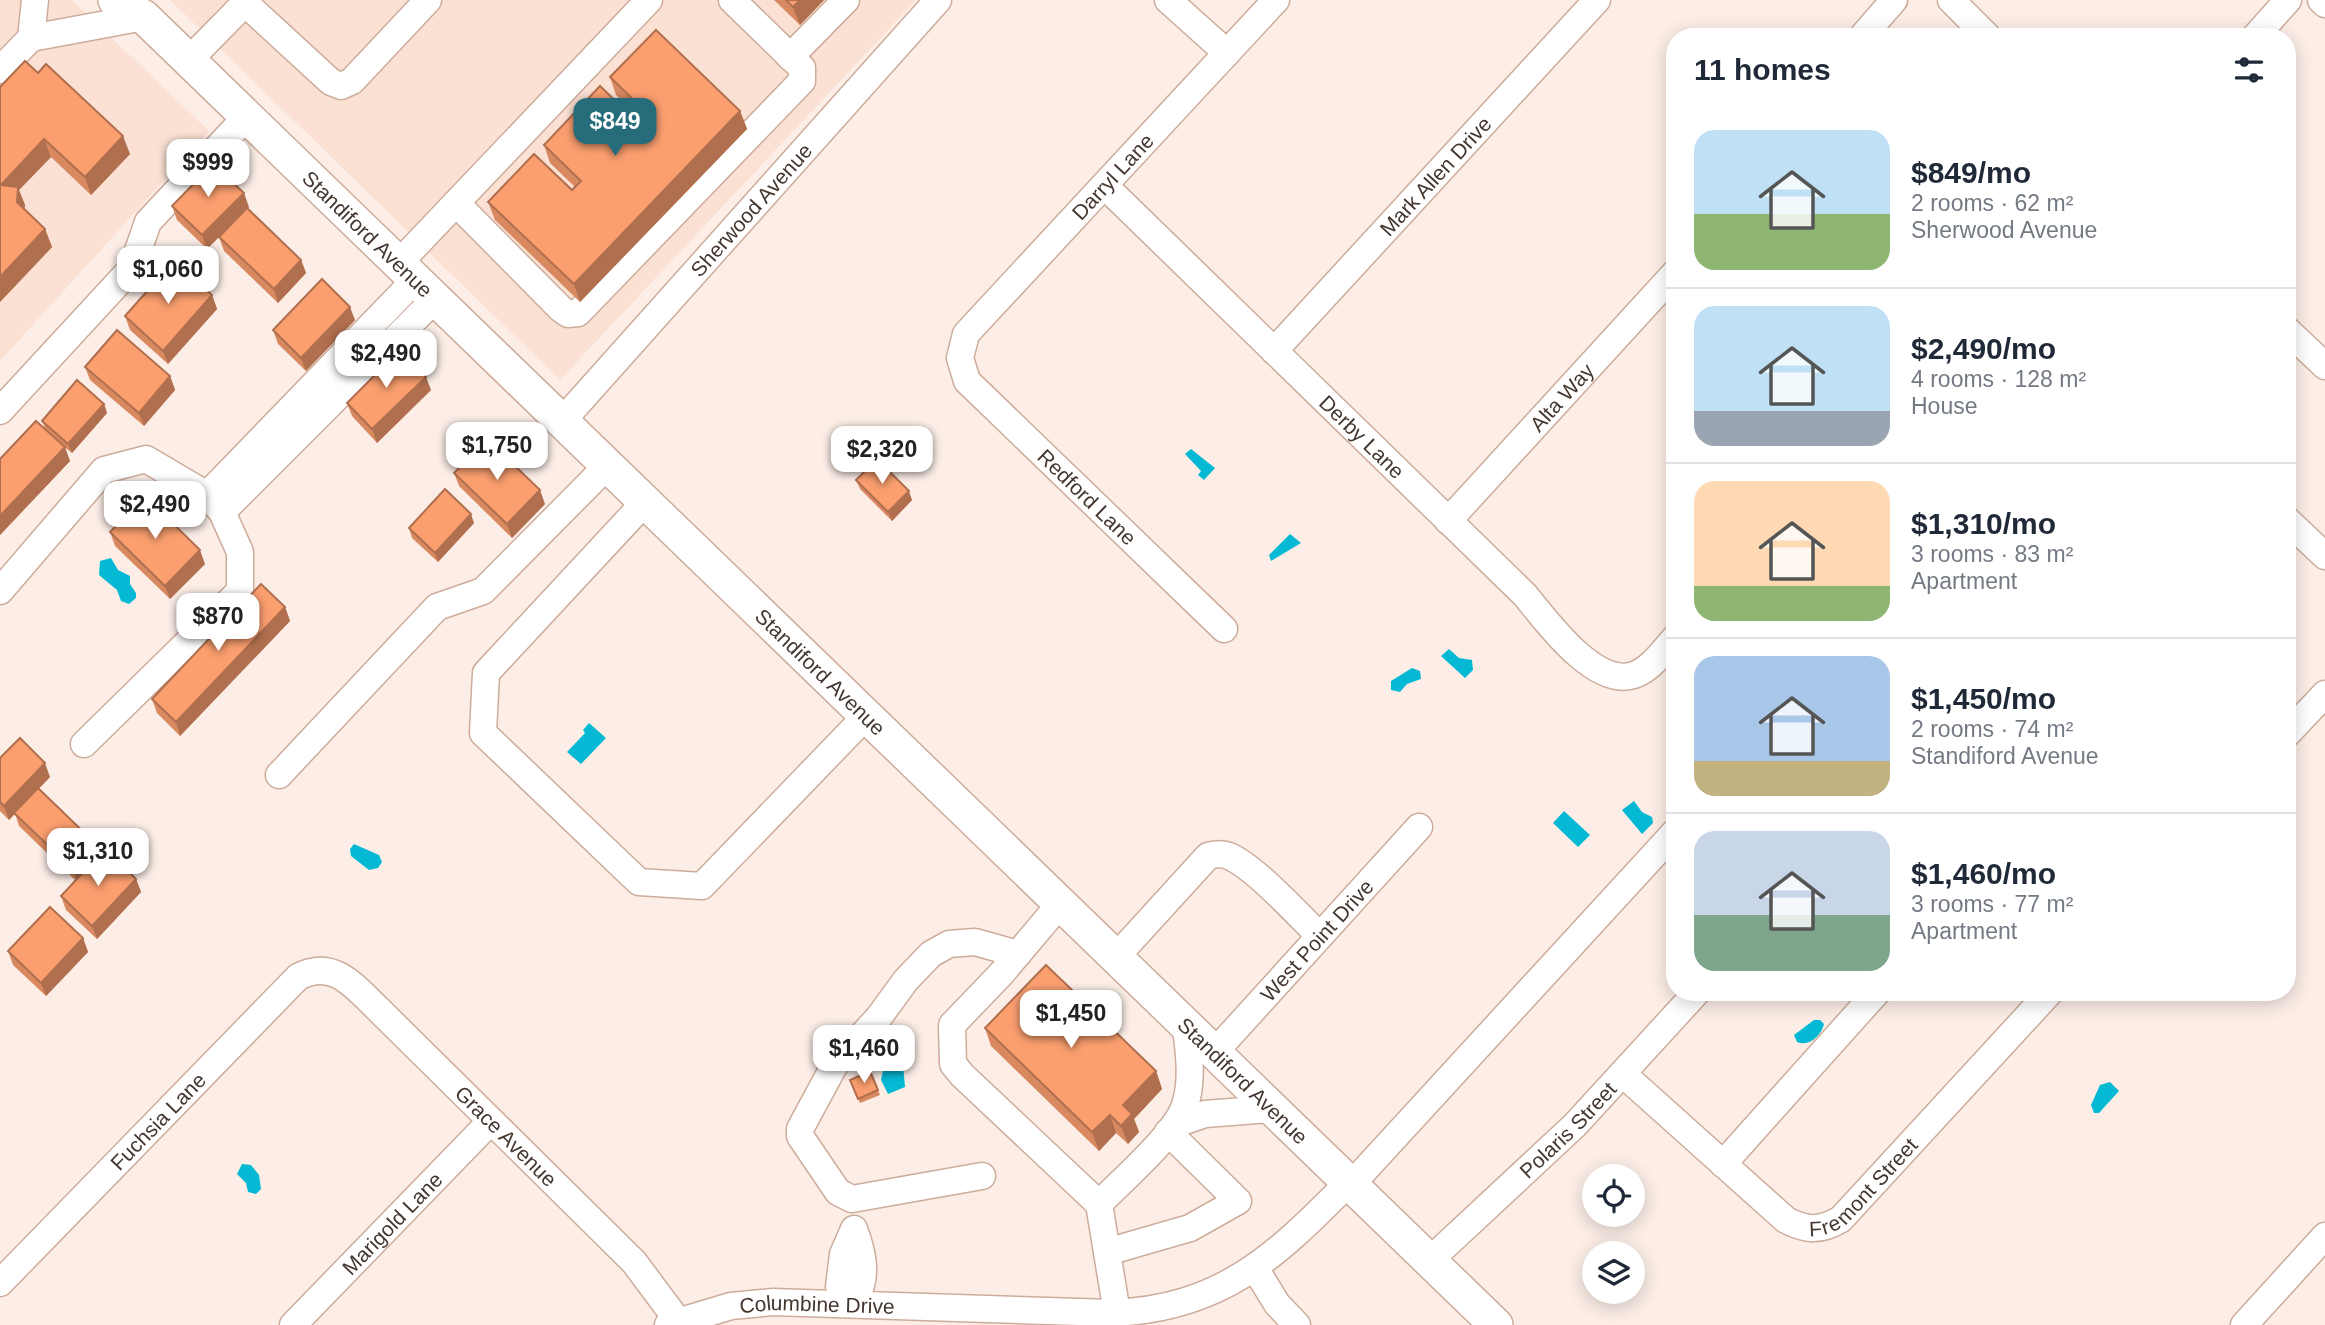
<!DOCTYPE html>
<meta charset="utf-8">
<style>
:root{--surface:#fff;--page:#f2f2f3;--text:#1f2937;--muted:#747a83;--line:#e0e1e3;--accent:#266c7b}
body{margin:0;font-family:Arial,sans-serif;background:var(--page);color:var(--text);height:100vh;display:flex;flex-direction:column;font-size:26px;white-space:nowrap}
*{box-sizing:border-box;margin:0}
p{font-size:23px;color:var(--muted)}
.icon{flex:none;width:38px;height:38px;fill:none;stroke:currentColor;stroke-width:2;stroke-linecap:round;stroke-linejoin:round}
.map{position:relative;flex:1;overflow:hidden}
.side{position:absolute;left:1666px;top:28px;width:630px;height:973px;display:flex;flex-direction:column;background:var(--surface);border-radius:28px;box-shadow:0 4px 18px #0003}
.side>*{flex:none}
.fabs{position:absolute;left:1582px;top:1164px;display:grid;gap:14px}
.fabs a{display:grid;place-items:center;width:63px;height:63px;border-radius:50%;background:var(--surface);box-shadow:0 4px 18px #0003;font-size:35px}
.price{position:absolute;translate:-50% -60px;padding:0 16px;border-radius:14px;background:#fff;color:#222;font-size:23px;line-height:46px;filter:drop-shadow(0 2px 4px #0008)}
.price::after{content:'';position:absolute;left:50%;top:42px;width:21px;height:16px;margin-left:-10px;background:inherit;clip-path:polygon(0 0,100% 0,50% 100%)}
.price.on{background:var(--accent);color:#fff}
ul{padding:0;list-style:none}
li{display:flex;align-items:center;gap:21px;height:175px;padding:0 28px}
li+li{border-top:2px solid var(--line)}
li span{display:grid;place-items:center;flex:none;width:196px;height:140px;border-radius:21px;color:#555}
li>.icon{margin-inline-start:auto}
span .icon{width:84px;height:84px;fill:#fffc;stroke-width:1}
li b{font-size:30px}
h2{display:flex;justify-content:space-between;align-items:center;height:84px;padding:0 28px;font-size:30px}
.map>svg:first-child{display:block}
.built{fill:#fbe1d4}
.water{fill:#05b9d5}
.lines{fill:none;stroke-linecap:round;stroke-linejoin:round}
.minor-casing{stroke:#cdac9b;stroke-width:29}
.major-casing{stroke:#cdac9b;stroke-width:36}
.minor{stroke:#fff;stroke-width:26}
.major{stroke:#fff;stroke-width:33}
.wall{fill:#d8895f}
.shaded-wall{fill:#b06f4e}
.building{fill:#fb9f6f;stroke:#b06f4e;stroke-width:2}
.labels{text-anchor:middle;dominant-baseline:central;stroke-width:6;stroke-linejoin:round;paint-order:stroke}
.street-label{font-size:21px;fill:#453730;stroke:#fff}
</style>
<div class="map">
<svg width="2325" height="1325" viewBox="0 0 2325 1325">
<rect width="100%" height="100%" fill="#fceee7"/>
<g class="built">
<path d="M0 0H72L209 131 0 361Z"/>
<path d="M170 0H916L560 380Z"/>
</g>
<g class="water">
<path d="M1191 449 1215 468 1204 480 1198 475 1201 471 1185 454Z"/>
<path d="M1290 534 1301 543 1271 561 1269 555Z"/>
<path d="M111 558 118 570 130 576V584L136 593V598L129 604 121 601 117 590 99 575 100 561Z"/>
<path d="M1449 649 1459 658 1472 660 1473 670 1465 678 1441 656Z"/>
<path d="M1412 668 1420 671 1421 679 1407 684 1400 692 1391 690V681Z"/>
<path d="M589 723 606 738 581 764 567 752 585 733 583 730Z"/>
<path d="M1634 801 1642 812 1652 817 1653 823 1642 834 1622 810Z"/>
<path d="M1564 811 1590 835 1578 847 1553 823Z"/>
<path d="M354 844 379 855 382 862 378 868 369 870 351 856 350 849Z"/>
<path d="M1814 1020H1820L1824 1024C1821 1036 1809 1047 1797 1042L1794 1035Z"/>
<path d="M891 1049 902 1053 905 1087 888 1094 881 1080 887 1052Z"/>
<path d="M2110 1082 2119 1091 2099 1113H2094L2091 1105 2100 1085Z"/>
<path d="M242 1164 251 1165 259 1175 261 1189 256 1194 248 1192 246 1183 237 1174Z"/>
</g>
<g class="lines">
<g class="minor-casing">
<g id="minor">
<path d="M1168 0 1227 53"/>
<path d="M1951 0 1988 37"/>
<path d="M2321 0 2325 4"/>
<path d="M245 3 331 82 341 86 352 81 428 0"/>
<path d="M1862 37 1894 0"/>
<path d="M2255 37 2288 0"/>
<path d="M31 38 35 0"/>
<path d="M790 57 846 0"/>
<path d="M189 60 248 0"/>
<path d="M0 70 31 38 144 17"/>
<path id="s1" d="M1105 186 1525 595C1547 622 1595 688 1634 675 1651 669 1663 651 1675 638"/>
<path d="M456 203 561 309 568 314 578 313 802 81V68L732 0"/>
<path d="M399 263 649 0"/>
<path d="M2287 330 2325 366"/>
<path id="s2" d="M1274 351 1597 0"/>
<path d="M0 411 132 268 148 222 247 116"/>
<path id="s3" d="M563 420 938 0"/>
<path d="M207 495 416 279"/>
<path d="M646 501 486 673 483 733 639 882 702 886 866 716"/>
<path d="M222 512 436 298"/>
<path d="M2287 520 2325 556"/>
<path id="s4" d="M1448 521 1675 273"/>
<path d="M0 591 104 470 146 459 207 495 222 512 240 552V591L84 744"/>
<path id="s5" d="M1224 629 967 381 960 358 966 334 1276 0"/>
<path d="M2287 734 2325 694"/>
<path d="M279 775 437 607 483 591 608 465"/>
<path d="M1060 904 1001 974 952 1025 953 1064 962 1075 1099 1204 1117 1313"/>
<path d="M1115 958 1208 856C1215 854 1222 853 1229 856 1255 867 1298 915 1320 936"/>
<path id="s6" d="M1213 1054 1419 827"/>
<path id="s7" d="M1624 1075 1786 1220C1807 1231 1821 1231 1841 1219L2050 992"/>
<path d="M1176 1124 1205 1114 1270 1109"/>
<path d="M1723 1164 1877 992"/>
<path d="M982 1176 852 1199 838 1192 800 1136V1129L834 1066 879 1017 906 980 931 954 949 944 975 942 1018 954"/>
<path d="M1350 1186 1675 832"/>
<path d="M1099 1204C1122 1180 1176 1134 1185 1105 1193 1081 1189 1052 1186 1028"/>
<path d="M854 1229C864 1256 869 1280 852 1304L839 1287 843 1254Z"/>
<path d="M1107 1252 1190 1228 1238 1201 1168 1132"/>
<path id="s8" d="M1429 1261 1575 1125 1697 992"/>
<path d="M1255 1268 1277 1304 1297 1325"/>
<path id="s9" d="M0 1283 298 977C333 958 354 986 378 1009L634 1262 678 1321"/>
<path id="s10" d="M293 1325 491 1121"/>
<path id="s11" d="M668 1325 731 1306 773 1302 1111 1313C1221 1309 1275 1257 1347 1184"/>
<path d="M2244 1325 2325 1236"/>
</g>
</g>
<g class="major-casing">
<g id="major">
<path id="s12" d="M115 0 144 17 1496 1325"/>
</g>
</g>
<use href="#minor" class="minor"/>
<use href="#major" class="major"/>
</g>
<g class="wall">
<path d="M774 0H824L800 25Z"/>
<path d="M610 77 740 111 747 129 580 302 495 220 488 202 572 190 575 187 550 163 544 145 637 122 640 118 616 95Z"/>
<path d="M0 87 130 154 91 195 51 157 19 190 25 205 24 209 45 229 52 247 0 302Z"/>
<path d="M172 206 249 207 247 208 301 260 306 273 278 303 224 251 219 237 226 230 207 249 177 220Z"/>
<path d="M212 295 217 309 168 364 130 330 125 316Z"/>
<path d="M355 320 306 371 278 344 273 330Z"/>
<path d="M85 367 170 376 175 390 144 426 90 380Z"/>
<path d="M431 390 377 443 352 416 347 403Z"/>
<path d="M104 404 107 413 72 453 62 445 70 461 0 535V459L45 428 42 421Z"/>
<path d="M454 473 545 504 512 538 459 486Z"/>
<path d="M856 480 912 500 892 521 860 489Z"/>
<path d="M474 523 438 562 412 538 409 528Z"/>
<path d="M110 532 205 564 170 599 115 546Z"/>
<path d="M285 607 290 621 180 736 157 713 152 699Z"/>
<path d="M0 758 50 777 38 789 100 854 136 879 141 892 97 939 66 910 61 896 75 880 19 826 15 813 9 820 0 811Z"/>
<path d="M83 938 88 952 46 996 13 965 8 951Z"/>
<path d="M985 1028 1156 1071 1162 1089 1134 1119 1139 1132 1128 1144 1116 1133 1099 1151 991 1046Z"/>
<path d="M870 1071 880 1095 860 1103 850 1080Z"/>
</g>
<g class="shaded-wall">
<path d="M800 0H824L800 25 793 7Z"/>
<path d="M740 111 747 129 580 302 574 284Z"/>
<path d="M123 136 130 154 91 195 85 177Z"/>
<path d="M44 139 51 157 19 190 25 205 23 220 1 185Z"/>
<path d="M244 193 249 207 207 249 202 235Z"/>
<path d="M45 229 52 247 0 302V277Z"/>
<path d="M301 260 306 273 278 303 274 289Z"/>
<path d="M212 295 217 309 168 364 163 351Z"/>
<path d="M350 307 355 320 306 371 301 358Z"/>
<path d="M170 376 175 390 144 426 139 413Z"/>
<path d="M426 377 431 390 377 443 372 429Z"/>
<path d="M104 404 107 413 72 453 68 444Z"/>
<path d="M65 447 70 461 0 535V516Z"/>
<path d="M540 490 545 504 512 538 507 524Z"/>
<path d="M909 491 912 500 892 521 888 512Z"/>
<path d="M471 514 474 523 438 562 435 553Z"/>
<path d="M200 550 205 564 170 599 165 586Z"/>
<path d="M285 607 290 621 180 736 176 722Z"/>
<path d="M45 763 50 777 9 820 4 806Z"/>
<path d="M97 845 102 859 78 883 73 869Z"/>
<path d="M136 879 141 892 97 939 92 926Z"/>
<path d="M83 938 88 952 46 996 41 983Z"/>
<path d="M1156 1071 1162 1089 1134 1119 1139 1132 1128 1144 1121 1126 1123 1105Z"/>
<path d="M1110 1115 1116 1133 1099 1151 1092 1132Z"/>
</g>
<g class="building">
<path d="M786 0H800L793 7Z"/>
<path d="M656 30 740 111 574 284 488 202 534 154 572 190 581 181 544 145 600 86 637 122 646 112 610 77Z"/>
<path d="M25 61 38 73 46 64 123 136 85 177 44 139 1 185 18 187 17 202 45 229 0 277V87Z"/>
<path d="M213 164 244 193 202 235 172 206Z"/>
<path d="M247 208 301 260 274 289 219 237Z"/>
<path d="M174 261 212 295 163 351 125 316Z"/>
<path d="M322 279 350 307 301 358 273 330Z"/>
<path d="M117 330 170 376 139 413 85 367Z"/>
<path d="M400 350 426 377 372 429 347 403Z"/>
<path d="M77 380 104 404 68 444 42 421Z"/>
<path d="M36 421 65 447 0 516V459Z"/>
<path d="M487 439 540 490 507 524 454 473Z"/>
<path d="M877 459 909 491 888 512 856 480Z"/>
<path d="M445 489 471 514 435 553 409 528Z"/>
<path d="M145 496 200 550 165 586 110 532Z"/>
<path d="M261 584 285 607 176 722 152 699Z"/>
<path d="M20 738 45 763 4 806 0 802V758Z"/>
<path d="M38 788 97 845 73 869 14 813Z"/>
<path d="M105 849 136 879 92 926 61 896Z"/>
<path d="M50 907 83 938 41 983 8 951Z"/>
<path d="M1046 965 1156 1071 1123 1105 1132 1114 1121 1126 1110 1115 1092 1132 985 1028Z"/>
<path d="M870 1071 878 1090 858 1099 850 1080Z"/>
</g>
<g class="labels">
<g class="street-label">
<text stroke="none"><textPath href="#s2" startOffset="238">Mark Allen Drive</textPath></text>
<text stroke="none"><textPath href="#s5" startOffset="621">Darryl Lane</textPath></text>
<text stroke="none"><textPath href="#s3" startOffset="282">Sherwood Avenue</textPath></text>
<text stroke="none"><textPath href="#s12" startOffset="345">Standiford Avenue</textPath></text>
<text stroke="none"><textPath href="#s4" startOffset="168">Alta Way</textPath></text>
<text stroke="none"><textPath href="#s1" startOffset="359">Derby Lane</textPath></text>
<text transform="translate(1087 497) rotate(44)">Redford Lane</text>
<text stroke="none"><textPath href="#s12" startOffset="975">Standiford Avenue</textPath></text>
<text stroke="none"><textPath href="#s6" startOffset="154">West Point Drive</textPath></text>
<text stroke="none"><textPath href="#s12" startOffset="1563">Standiford Avenue</textPath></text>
<text stroke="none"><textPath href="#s9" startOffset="226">Fuchsia Lane</textPath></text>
<text stroke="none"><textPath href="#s8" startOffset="191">Polaris Street</textPath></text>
<text stroke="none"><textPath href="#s9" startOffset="702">Grace Avenue</textPath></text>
<text stroke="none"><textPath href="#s7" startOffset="312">Fremont Street</textPath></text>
<text stroke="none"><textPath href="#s10" startOffset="142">Marigold Lane</textPath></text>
<text stroke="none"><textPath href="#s11" startOffset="152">Columbine Drive</textPath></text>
</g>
</g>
</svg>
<div class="fabs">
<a><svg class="icon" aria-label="locate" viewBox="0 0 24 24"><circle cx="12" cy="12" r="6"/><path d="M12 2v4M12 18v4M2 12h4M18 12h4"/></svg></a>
<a><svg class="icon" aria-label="layers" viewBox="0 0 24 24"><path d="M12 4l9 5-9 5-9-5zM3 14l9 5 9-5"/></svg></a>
</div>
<b class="price on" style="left:615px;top:158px">$849</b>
<b class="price" style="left:208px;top:199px">$999</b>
<b class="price" style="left:168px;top:306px">$1,060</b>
<b class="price" style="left:386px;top:390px">$2,490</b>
<b class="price" style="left:497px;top:482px">$1,750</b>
<b class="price" style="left:882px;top:486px">$2,320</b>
<b class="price" style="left:155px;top:541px">$2,490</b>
<b class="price" style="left:218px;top:653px">$870</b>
<b class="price" style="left:98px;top:888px">$1,310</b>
<b class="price" style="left:1071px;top:1050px">$1,450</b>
<b class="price" style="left:864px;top:1085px">$1,460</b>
<section class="side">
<h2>11 homes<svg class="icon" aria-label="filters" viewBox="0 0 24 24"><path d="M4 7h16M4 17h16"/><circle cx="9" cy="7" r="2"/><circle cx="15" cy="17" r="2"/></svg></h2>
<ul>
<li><span style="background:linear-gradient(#bfe0f5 60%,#8fb573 0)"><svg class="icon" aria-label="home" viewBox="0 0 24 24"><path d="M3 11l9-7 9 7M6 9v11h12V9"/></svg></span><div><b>$849/mo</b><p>2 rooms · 62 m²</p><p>Sherwood Avenue</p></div></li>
<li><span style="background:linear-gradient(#bfe0f5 75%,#9aa5b1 0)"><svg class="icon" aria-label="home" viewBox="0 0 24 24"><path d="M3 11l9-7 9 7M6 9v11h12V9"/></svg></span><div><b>$2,490/mo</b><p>4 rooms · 128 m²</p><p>House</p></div></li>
<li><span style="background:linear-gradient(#ffd9b3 75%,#8fb573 0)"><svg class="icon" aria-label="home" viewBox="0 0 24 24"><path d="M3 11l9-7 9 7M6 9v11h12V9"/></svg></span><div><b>$1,310/mo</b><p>3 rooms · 83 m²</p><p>Apartment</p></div></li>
<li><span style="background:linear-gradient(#a9c7e8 75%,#c2b280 0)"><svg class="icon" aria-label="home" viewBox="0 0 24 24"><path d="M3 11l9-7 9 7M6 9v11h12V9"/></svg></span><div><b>$1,450/mo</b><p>2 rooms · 74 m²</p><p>Standiford Avenue</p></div></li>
<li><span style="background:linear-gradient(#c9d6e8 60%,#7fa58c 0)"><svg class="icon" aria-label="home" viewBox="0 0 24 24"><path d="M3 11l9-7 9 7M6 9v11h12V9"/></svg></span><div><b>$1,460/mo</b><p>3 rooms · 77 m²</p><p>Apartment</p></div></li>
</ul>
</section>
</div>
